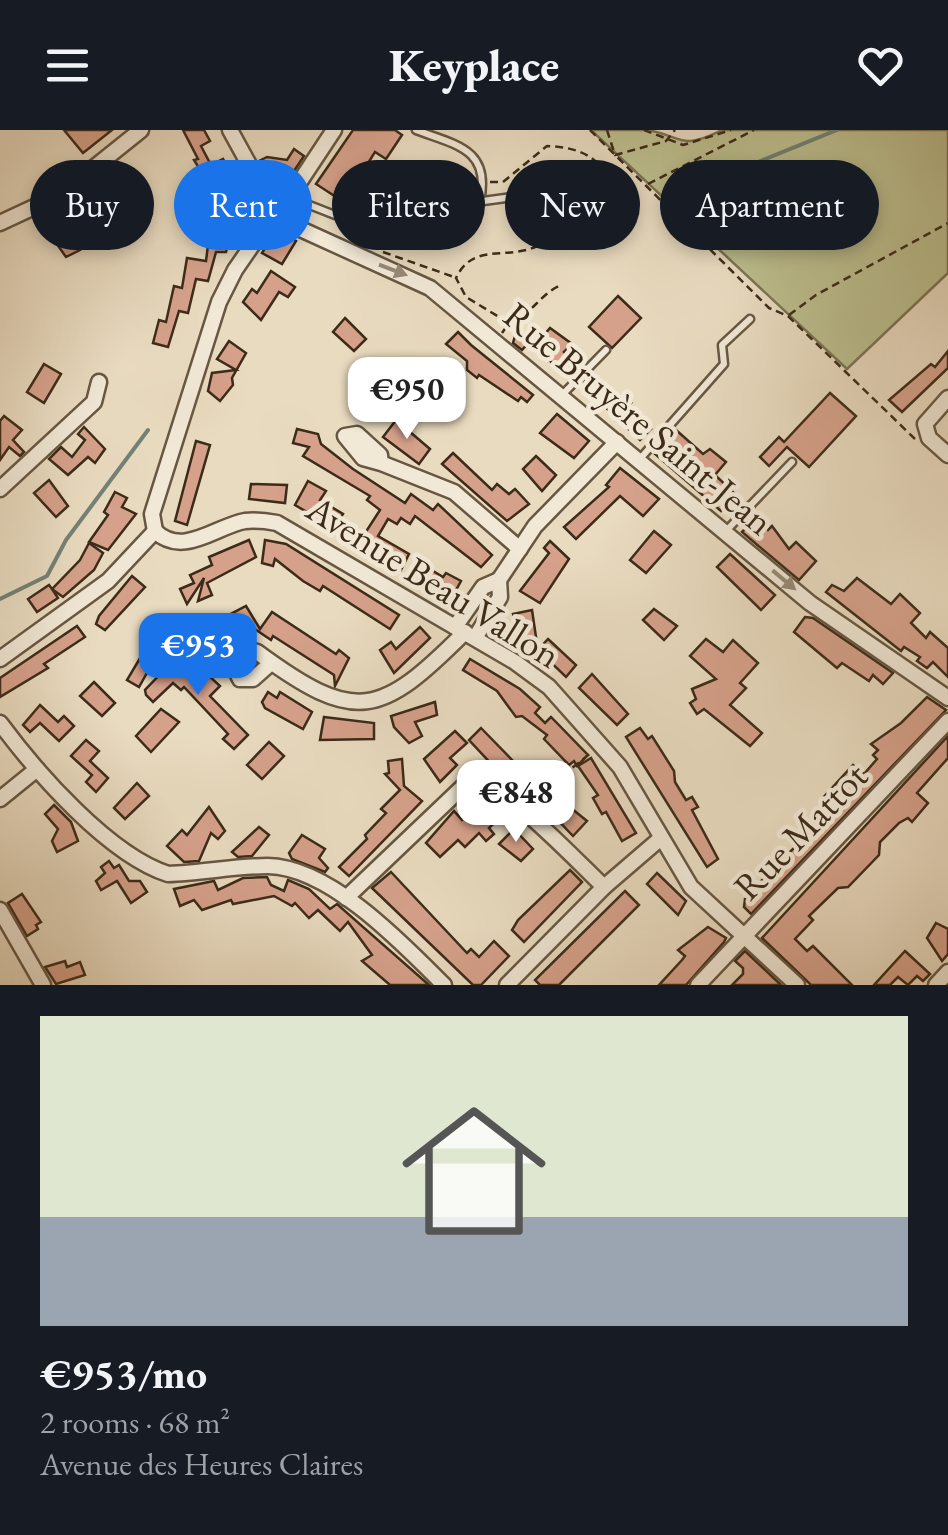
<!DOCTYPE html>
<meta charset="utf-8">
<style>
:root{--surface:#171b24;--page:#20242c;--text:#f1f3f6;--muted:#9ea1a6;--accent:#1a73e8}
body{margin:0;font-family:"EB Garamond",serif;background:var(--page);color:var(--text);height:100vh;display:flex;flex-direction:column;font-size:38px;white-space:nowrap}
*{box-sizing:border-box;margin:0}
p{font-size:32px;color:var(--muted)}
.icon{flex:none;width:55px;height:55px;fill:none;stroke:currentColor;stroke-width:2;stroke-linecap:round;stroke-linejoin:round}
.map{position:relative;height:855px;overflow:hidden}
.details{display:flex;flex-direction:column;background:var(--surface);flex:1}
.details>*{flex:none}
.banner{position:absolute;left:30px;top:30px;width:890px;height:90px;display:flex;gap:20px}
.price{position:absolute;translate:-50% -85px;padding:0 22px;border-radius:20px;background:#fff;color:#222;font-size:32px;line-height:65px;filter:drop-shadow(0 2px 5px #0008)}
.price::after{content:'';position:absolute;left:50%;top:60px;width:30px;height:22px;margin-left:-15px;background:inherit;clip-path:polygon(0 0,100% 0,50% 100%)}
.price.current{background:var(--accent);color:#fff}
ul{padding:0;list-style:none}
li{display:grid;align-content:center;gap:20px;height:530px;padding:0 40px}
li span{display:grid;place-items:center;height:310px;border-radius:0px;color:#555}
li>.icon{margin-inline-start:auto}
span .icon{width:180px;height:180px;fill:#fffc;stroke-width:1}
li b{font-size:42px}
.tag{padding:0 35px;border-radius:45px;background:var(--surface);box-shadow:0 5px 15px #0003;font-size:35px;line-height:90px}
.tag.current{background:var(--accent);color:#fff}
header{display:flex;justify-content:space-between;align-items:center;height:130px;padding:0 40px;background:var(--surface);font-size:45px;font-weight:800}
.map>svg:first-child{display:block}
.green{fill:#bcbe8e;stroke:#7c7453;stroke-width:2.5}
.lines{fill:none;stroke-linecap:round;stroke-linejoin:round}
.stream{stroke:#738176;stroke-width:4}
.building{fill:#d6a18b;stroke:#3c2b18;stroke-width:2.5}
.service-casing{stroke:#675742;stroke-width:11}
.minor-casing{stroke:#675742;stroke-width:19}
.path{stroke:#3c2b18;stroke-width:2.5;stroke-dasharray:8 5;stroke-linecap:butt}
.service{stroke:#f1e8d6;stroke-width:6}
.minor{stroke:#f1e8d6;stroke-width:14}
.oneway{fill:#968a77}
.labels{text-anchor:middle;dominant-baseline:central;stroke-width:9;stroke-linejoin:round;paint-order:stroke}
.street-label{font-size:38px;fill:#3c2b18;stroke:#f1e8d6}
</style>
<header><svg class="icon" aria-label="menu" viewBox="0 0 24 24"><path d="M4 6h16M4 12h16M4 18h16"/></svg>Keyplace<svg class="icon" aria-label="heart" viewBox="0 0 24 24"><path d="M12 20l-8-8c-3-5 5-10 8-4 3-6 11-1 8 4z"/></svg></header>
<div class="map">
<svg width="948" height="855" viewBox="0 0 948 855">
<rect width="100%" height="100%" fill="#e9dbc0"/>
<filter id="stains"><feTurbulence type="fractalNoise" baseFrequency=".002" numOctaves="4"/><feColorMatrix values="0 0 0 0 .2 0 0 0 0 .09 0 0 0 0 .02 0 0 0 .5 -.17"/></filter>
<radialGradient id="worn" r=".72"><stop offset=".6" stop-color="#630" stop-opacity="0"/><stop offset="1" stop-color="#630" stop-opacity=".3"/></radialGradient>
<path class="green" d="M591 0C609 0 629 0 647 0 682 5 679 22 722 0H948V143L847 239Z"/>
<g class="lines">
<g class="stream">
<path d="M684 58 706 53 837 0"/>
<path d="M0 469 47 446 66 410 148 300"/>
</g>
</g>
<g class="building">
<path d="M64 0H112L83 23Z"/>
<path d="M183 0H204L210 11 201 16 211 35 223 29 229 40 225 43 249 78 230 88 194 30 198 29Z"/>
<path d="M353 0H395L402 5 386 29 375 22 356 52 364 57 350 76 316 54Z"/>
<path d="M294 19 304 26 290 47H268L259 31 267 27 287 30Z"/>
<path d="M60 83 80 120 66 127 42 93Z"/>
<path d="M210 99 231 102 226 122H216L208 151 196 149 188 183 179 181 168 217 153 213 159 190 166 192 174 156 182 158 187 128 206 131Z"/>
<path d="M276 100 296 111 282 134 262 123Z"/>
<path d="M271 141 295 157 288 167 279 162 261 190 243 172 252 159 257 163Z"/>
<path d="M618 166 641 188 612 218 589 197Z"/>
<path d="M345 188 366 209 354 221 333 202Z"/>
<path d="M534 195 544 205 550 198 572 214 564 222 580 237 569 248 529 212 522 220 513 213 515 206 524 205Z"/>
<path d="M458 202 471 215 533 265 527 272 521 267 518 271 479 245 477 248 467 240V231L446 214Z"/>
<path d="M229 211 246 223 232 248 233 255 220 271 208 261 212 243 236 240 217 229Z"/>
<path d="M948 221V238L902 282 889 270 931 234 935 237Z"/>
<path d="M44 234 61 244 44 273 27 262Z"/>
<path d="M590 246 631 273 627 277 651 299 640 310 582 255Z"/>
<path d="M830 263 856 286 809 337 787 317 769 336 760 327 779 307 784 312Z"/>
<path d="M557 284 589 311 574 328 540 303Z"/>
<path d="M4 286 22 300 13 310 24 322 20 326 9 317 0 330V291Z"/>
<path d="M396 290 430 319 419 334 383 307Z"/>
<path d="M84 297 105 319 95 333 88 327 68 345 49 329 61 317 72 327 85 310 78 304Z"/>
<path d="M297 299 318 304 321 314 353 339 405 373 411 364 433 380 438 374 492 425 481 437 415 386 410 394 401 388 397 394 388 389 378 406 409 424 401 440 358 414 380 380 367 370 370 366 303 326 309 317 293 313Z"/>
<path d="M676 300 703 324 710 319 726 332 715 345 735 364 721 381 655 324Z"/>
<path d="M196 311 210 315 187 395 175 391Z"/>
<path d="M453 323 492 360 497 354 509 364 515 359 529 374 507 391 442 334Z"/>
<path d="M536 326 556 345 542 361 523 339Z"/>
<path d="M620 338 659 369 643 386 620 366 576 409 564 397 609 357 606 355Z"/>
<path d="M49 350 68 376 56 387 34 363Z"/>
<path d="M308 351 326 361 320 370 343 384 334 398 295 375Z"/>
<path d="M251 354 287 355 285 373 249 369Z"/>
<path d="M115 362 127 368 122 377 136 384 108 420 89 412 108 385 104 382Z"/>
<path d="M756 388 768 400 772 396 789 419 796 412 816 431 799 450 742 402Z"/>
<path d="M654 401 671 415 646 443 630 430Z"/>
<path d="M249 410 256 427 207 453 212 465 198 471 204 448 187 474 180 459 194 453 190 445 212 435 209 427Z"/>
<path d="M265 410 286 414 399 485 390 499 323 456 320 461 303 451 275 429 273 436 262 433Z"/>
<path d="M550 411 569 429 540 473 520 461 549 423 544 418Z"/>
<path d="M89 413 103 423 94 440 63 467 52 459 58 468 37 482 28 469 49 455 52 459 80 430Z"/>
<path d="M730 424 775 465 761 480 717 437Z"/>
<path d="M420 433 443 447 446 443 461 451 451 469 410 446Z"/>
<path d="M132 446 145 457 105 500 96 494 99 486Z"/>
<path d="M857 448 891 474 900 464 920 483 911 493 926 508 930 502 948 518V547L933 532 927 538 917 531 920 527 904 517 901 521 826 462 832 455 844 461Z"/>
<path d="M246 476 260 499 272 482 336 524 339 520 349 528 335 556 334 545 273 506 271 510 249 495 233 500 225 487Z"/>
<path d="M654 479 677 496 664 510 643 490Z"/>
<path d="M532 480 536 507 517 509 513 484Z"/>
<path d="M805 487 813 488 893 543 883 554 873 545 869 551 842 533 837 538 794 502Z"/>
<path d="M77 496 85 507 44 534 48 538 0 567V548Z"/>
<path d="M420 497 430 508 394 543 380 520 391 512 396 519Z"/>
<path d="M548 509 576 535 566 547 538 520Z"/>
<path d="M706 509 723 522 733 510 758 533 740 553 746 558 730 575 762 603 750 616 704 579 697 584 690 573 696 569 692 559 716 549 690 526Z"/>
<path d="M146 518 157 525 139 557 127 550Z"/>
<path d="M470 529 520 559 540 577 535 583 545 593 551 587 588 625 577 636 574 631 569 635 544 609 547 605 522 586 516 587 497 561 463 540Z"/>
<path d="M173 531 183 541 188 536 202 550 207 544 220 556 210 566 248 605 234 619 223 609 228 604 184 557 181 560 173 553 153 572 146 565 145 560Z"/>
<path d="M592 544 628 584 617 595 579 558Z"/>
<path d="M94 552 115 573 102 586 80 566Z"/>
<path d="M268 562 277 568 280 562 312 582 303 599 265 578 262 572Z"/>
<path d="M927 567 946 580 751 784 744 777 745 769 752 768 761 758 757 755 801 711 796 706 826 675 821 670 853 635 864 644 877 629 873 625 878 620 871 614 901 593Z"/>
<path d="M435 572 437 585 415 592 422 606 409 613 394 597 391 586Z"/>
<path d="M40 575 58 592 64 586 74 596 59 611 40 593 30 602 23 595Z"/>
<path d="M161 579 179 592 151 622 136 606Z"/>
<path d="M324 587 374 593V609L320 610Z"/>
<path d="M481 598 516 634 587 691 573 706 550 682 510 654 469 610Z"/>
<path d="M640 598 648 609 652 606 674 641 675 652 686 670 692 667 698 677 692 680 718 729 707 737 626 607Z"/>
<path d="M455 601 467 613 450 628 457 635 440 652 424 629Z"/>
<path d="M948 606V628L917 663 928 673 912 692 908 688 899 693 880 712 879 725 848 757 838 758 809 786 813 790 795 809 807 821 813 816 852 855H811L762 808Z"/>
<path d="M86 610 99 621 90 631 108 648 96 662 86 652 92 645 71 626Z"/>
<path d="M269 612 284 626 262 649 247 635Z"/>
<path d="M591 628 636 703 622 711 606 682 602 684 593 668 598 665 578 636Z"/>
<path d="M402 629 404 656 422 671 349 746 339 737 367 709 365 705 386 683 381 679 400 660 385 644 389 643 388 631Z"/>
<path d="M137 653 149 666 125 689 114 678Z"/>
<path d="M480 672 498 689 489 698 494 704 486 711 479 703 465 717 458 710 440 727 426 713 454 681 462 690Z"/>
<path d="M54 675 71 692 78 711 57 722 52 711 58 699 45 684Z"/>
<path d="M209 677 225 701 218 709 211 703 199 731 184 732 167 716 182 700 187 705Z"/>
<path d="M259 697 269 705 252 726 238 727 232 722Z"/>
<path d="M514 699 533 719 521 731 499 714Z"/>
<path d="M302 705 325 719 319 728 328 738 325 742 292 729 289 723Z"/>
<path d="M109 731 114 738 119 735 129 751H140L147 762 131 773 117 751 101 760 96 751 105 743 101 737Z"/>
<path d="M570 740 582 752 524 812 512 800 518 790Z"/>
<path d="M391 742 467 823 471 819 479 827 494 811 509 826 481 855H473L372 758Z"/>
<path d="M657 743 686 771 678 785 647 754Z"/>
<path d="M267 747 271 755 284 761 288 750 309 759 330 779 337 774 429 855H390L362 831 372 825 348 792 340 801 318 780 309 788 295 773 292 776 274 766 233 774 231 770 202 780 194 770 180 776 174 759 214 751 218 760 243 748Z"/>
<path d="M625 761 639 775 559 855H540L535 850Z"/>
<path d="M22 764 41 792 36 795 38 799 27 806 8 773Z"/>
<path d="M936 793 948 799V824L942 831 927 808Z"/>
<path d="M708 797 726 808 724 812 686 855H659L682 830 685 826 678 820Z"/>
<path d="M745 821 781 855H732L743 844V838L735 831Z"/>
<path d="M905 821 930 844 923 851 917 846 908 855 898 847 890 855H874Z"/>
<path d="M65 831 67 837 80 832 85 845 56 854 45 837Z"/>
</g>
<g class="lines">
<g class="service-casing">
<g id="service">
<path d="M416 0C456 15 491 19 480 71"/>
<path d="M289 67 340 87H365L609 54"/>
<path d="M392 82 397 60 394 40"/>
<path d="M562 265 606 220"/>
<path d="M639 330 724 234 722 215 750 189"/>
<path d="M725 402 792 332"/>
</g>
</g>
<g class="minor-casing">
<g id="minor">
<path d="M230 0 275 82 285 92 430 158 810 473 948 568"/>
<path d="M270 74 293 62 334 0"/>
<path d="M0 93 60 65 141 0"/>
<path d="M948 268 925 294 929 308 948 325"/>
<path d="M381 333 363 328 345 306 357 304 380 325 381 333 454 362 520 419"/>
<path d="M0 359 94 272 99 252"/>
<path d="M155 401C183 428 216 396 245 391 255 390 266 391 277 393L515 532 549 557 620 637 691 757 797 855"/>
<path d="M155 401 152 384 219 172 235 140 275 82"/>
<path d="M499 450 535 396 617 312"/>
<path d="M455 497 483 457 499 450 500 467 475 508"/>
<path d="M179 518 231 531"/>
<path d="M0 529 108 451 155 401"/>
<path d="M271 533 253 549H240L231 531 247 519 257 522C356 595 380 587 465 502"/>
<path d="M0 593C37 643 109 725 168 744 202 743 235 736 268 736 330 737 403 814 444 855"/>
<path d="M0 669 37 639"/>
<path d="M346 768 472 648C504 654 578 732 604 757"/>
<path d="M0 780 43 855"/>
<path d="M507 855 604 757 661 708"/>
<path d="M698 855 948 591"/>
<path d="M936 855 948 842"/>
</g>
</g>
<g class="path">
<path d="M590 0 769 178 788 186 915 309"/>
<path d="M607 0 615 25 666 11 675 0"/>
<path d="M644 0 683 15 731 0"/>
<path d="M490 52H503L547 16C571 17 594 22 607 46"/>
<path d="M648 54 754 0"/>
<path d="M564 96C585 107 607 99 621 82L614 62"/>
<path d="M383 122 454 147"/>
<path d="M789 185 816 165 948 93"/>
<path d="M511 193C532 184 540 164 561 155"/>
<path d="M502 203 509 193 466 167 456 148C478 102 524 145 563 95L561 69"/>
<path d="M532 670 592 622"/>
</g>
<use href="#service" class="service"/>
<use href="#minor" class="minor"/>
</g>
<defs><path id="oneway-solid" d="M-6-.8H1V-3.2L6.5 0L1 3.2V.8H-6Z" transform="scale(2.5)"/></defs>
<g class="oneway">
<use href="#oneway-solid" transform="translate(393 140) rotate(21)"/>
<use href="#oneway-solid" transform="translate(784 450) rotate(40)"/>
</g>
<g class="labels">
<g class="street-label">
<text transform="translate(639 288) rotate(40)">Rue Bruyère Saint-Jean</text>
<text transform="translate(434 451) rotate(32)">Avenue Beau Vallon</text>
<text transform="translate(800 701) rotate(-46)">Rue Mattot</text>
</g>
</g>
<rect width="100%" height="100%" filter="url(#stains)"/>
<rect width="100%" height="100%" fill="url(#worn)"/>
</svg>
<b class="price" style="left:407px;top:312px">€950</b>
<b class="price current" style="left:198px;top:568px">€953</b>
<b class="price" style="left:516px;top:715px">€848</b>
<div class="banner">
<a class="tag">Buy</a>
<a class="tag current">Rent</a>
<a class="tag">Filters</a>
<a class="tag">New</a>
<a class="tag">Apartment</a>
</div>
</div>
<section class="details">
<ul>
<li><span style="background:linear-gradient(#dfe7d0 65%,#9aa5b1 0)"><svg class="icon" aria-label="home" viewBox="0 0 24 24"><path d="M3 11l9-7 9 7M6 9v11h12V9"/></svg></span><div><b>€953/mo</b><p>2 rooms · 68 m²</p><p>Avenue des Heures Claires</p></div></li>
</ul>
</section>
